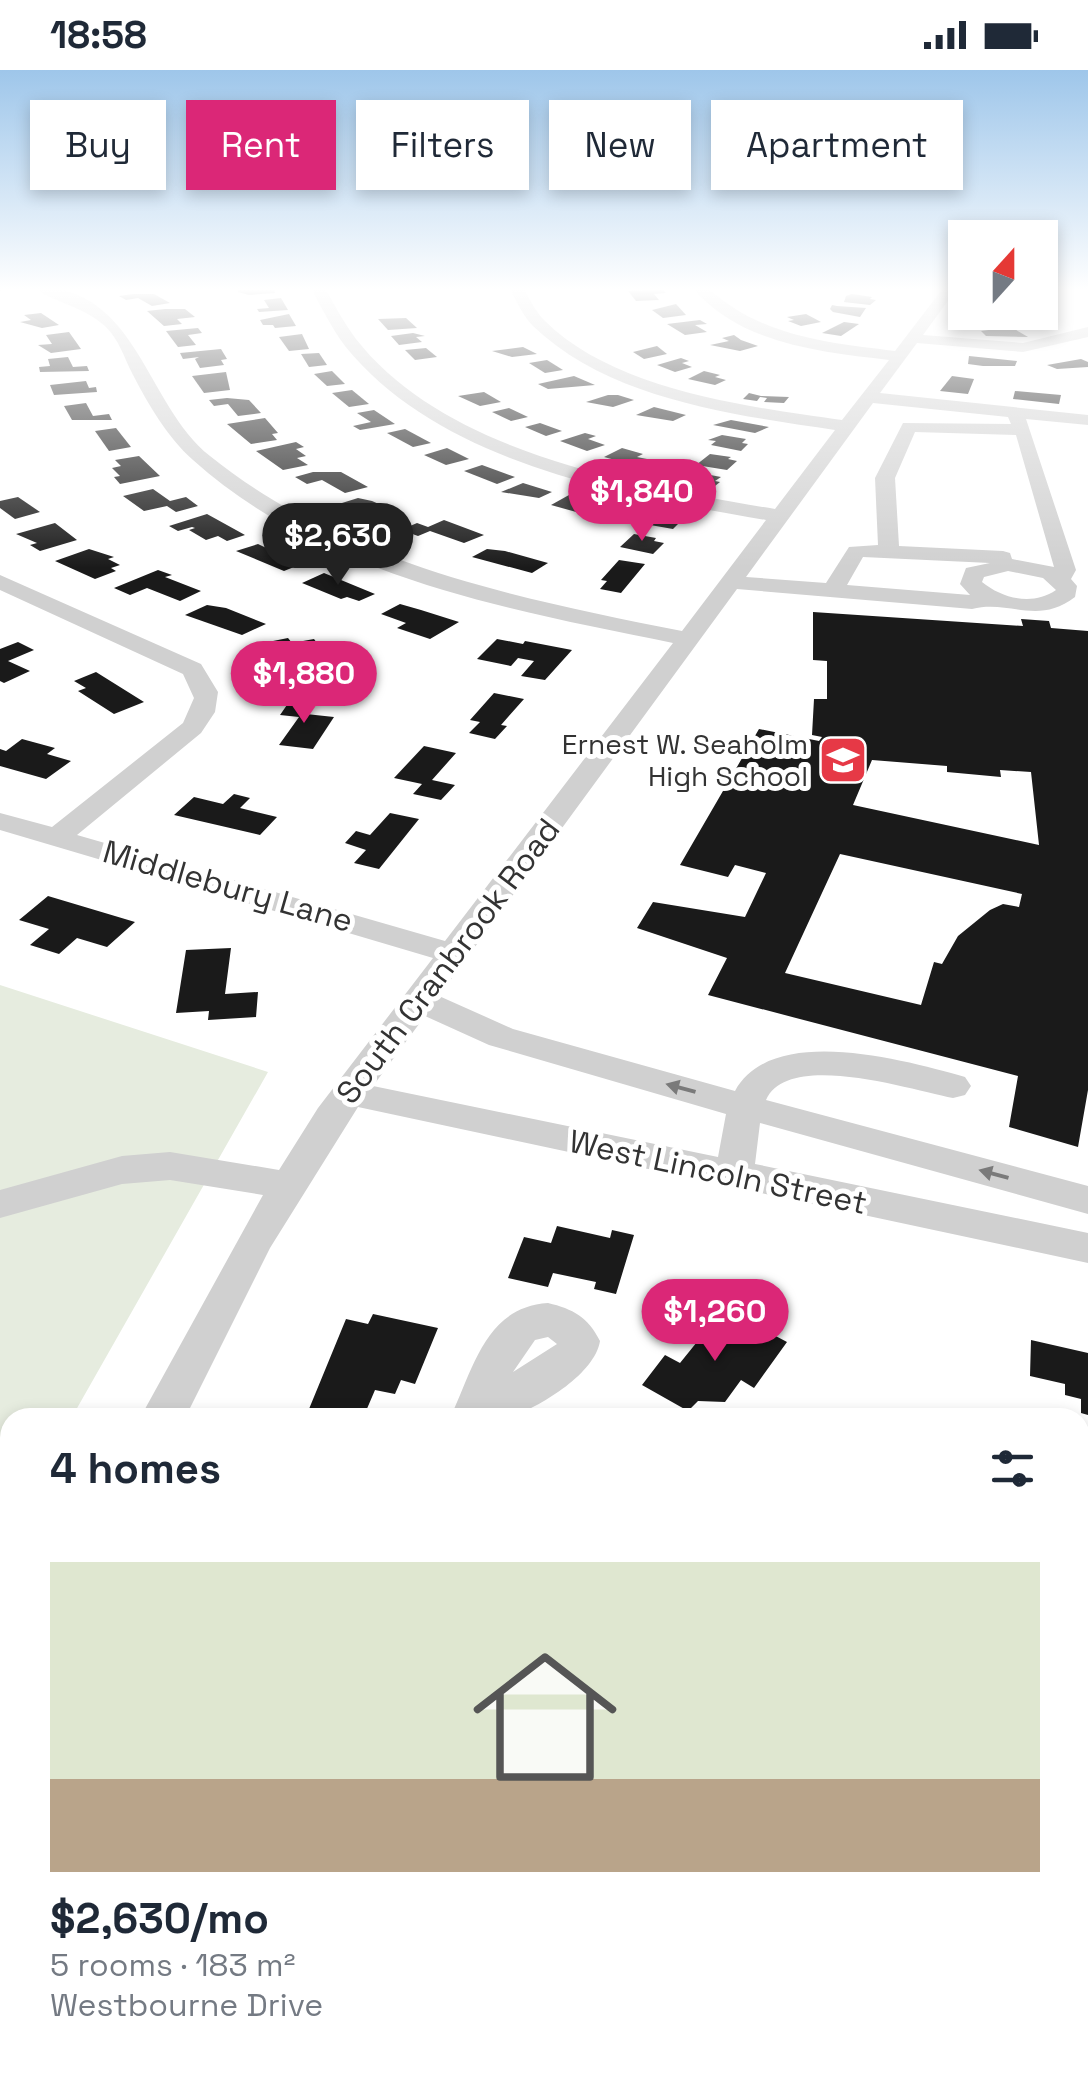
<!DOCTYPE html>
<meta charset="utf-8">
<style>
:root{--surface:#fff;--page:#f6f6f7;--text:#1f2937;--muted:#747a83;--accent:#db2777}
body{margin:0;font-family:"Space Grotesk",sans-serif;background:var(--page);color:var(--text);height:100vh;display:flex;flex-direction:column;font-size:38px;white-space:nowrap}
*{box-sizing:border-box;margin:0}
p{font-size:32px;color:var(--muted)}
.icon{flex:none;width:55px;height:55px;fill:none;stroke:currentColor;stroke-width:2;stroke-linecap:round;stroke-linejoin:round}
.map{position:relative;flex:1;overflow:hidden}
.drawer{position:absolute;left:0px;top:1338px;width:1090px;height:672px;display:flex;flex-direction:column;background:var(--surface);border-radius:30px 30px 0 0;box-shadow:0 5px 15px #0003}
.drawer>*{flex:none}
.top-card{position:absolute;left:30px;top:30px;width:1030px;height:90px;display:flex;gap:20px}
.needle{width:65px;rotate:21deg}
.fabs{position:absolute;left:948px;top:150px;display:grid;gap:20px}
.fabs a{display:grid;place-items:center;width:110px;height:110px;border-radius:0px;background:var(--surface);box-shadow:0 5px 15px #0003;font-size:50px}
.price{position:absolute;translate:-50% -85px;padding:0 22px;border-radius:35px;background:var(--accent);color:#fff;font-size:32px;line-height:65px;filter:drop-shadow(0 2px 5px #0008)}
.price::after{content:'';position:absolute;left:50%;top:60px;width:30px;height:22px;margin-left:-15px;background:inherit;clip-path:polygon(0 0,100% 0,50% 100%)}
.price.active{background:#222;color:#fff}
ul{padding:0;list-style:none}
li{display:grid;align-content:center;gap:20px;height:530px;padding:0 50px}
li span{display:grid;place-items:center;height:310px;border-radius:0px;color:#555}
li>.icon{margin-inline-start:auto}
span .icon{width:180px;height:180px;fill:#fffc;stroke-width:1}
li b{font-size:42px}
h2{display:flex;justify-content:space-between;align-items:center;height:120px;padding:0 50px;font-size:42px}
.tag{padding:0 35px;border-radius:0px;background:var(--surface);box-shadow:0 5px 15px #0003;font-size:35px;line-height:90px}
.tag.active{background:var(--accent);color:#fff}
.status{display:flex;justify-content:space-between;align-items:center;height:70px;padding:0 50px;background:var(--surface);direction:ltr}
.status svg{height:28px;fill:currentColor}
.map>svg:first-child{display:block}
.green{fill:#e6ecdf}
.building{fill:#1a1a1a;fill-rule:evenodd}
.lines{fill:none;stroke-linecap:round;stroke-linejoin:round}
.minor{fill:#d0d0d0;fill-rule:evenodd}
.oneway{fill:#7a7a7a}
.labels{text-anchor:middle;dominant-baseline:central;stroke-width:10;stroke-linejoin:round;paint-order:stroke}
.far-poi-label{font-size:28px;fill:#333;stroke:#fff;text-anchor:end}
.street-label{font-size:32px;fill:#333;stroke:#fff}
</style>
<div class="status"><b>18:58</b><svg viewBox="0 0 49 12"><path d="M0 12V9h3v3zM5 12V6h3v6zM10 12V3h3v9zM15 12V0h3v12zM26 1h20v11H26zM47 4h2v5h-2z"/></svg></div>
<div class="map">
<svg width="1088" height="2008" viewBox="0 0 1088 2008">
<rect width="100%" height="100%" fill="#fff"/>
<path class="green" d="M0 915 268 1002 72 1347 10 1348V1457L0 1475Z"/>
<g class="building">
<path d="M238 217H274L275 223 249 225 238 222Z"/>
<path d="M663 220 666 223 654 224 659 230 636 231 628 221Z"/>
<path d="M134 224H154L170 233 152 236 138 228 126 230 119 226Z"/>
<path d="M852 224 872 227 870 229 876 230 870 235 844 232 846 226Z"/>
<path d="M281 228 288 240 259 242 257 239 269 238 264 230Z"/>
<path d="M676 234 686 245 663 248 652 240Z"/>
<path d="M832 235 837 236 866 238 860 247 833 242 830 239Z"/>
<path d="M165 239H185L195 247 177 249 182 254 164 256 147 241Z"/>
<path d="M41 243 59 255 42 258 20 252 31 250 24 245Z"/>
<path d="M289 244 296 256 275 258 273 255H263L260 250Z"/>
<path d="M806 244 821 252 801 256 788 251 794 250 787 247Z"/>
<path d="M406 248 417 258 388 260 378 249Z"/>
<path d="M700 250 707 254 695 255 707 262 685 265 667 254Z"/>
<path d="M844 252 859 254 841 266 822 263Z"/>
<path d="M1011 257 1028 267 986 266 981 261Z"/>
<path d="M198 258 202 263 188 265 196 275 178 277 166 261Z"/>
<path d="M69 262 81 279 51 283 38 275 52 274 46 265Z"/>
<path d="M413 263 425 266 416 267 422 272 399 275 391 266Z"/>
<path d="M302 264 309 279 289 281 279 267Z"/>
<path d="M734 265 741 270 758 276 740 281 710 275 729 271 722 268Z"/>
<path d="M657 276 667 284 644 289 633 282Z"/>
<path d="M523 277 537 284 512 287 492 281Z"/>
<path d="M426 278 437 287 415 290 405 280Z"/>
<path d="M221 279 227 289 221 290 224 295 200 298 195 289 199 287 183 289 180 283Z"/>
<path d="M319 283 327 295 309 297 301 284Z"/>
<path d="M969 286 1017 291 1015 296H983L968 294Z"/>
<path d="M68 287 73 297 87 296 89 301 40 302 39 297 50 296 48 289Z"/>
<path d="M681 288 689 291 682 293 692 297 675 302 657 295Z"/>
<path d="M1081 289 1088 292V297L1057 299 1047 295Z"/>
<path d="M547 290 563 300 545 303 529 293Z"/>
<path d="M332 301 345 314 327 316 314 304Z"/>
<path d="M704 301 720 305 715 307 726 310 715 315 688 309Z"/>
<path d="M226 302 230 320 204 323 192 306Z"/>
<path d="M574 306 595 315 548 319 538 314Z"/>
<path d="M952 306 974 309 968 324 940 321Z"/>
<path d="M86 311 89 318 96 317 97 322 54 325 50 315Z"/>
<path d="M352 320 369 334 349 337 332 323Z"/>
<path d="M1015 321 1061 325 1059 334 1013 329Z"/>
<path d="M484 322 501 332 480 336 458 326Z"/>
<path d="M749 323 761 326 789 327 784 333 764 332 767 328 760 327 757 331 743 329Z"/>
<path d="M608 325H618L634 330 613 337 586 332Z"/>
<path d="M227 328 249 330 261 343 238 346 228 334 214 336 209 330Z"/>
<path d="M86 333 93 346 109 344 112 350H72L64 336Z"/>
<path d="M654 337 686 345 673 351 636 345Z"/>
<path d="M509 338 528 347 511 351 492 342Z"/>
<path d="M374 340 395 354 360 360 353 356 371 352 357 343Z"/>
<path d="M265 348 278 363 272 364 277 370 251 374 227 354Z"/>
<path d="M731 350 769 357 755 363 713 355Z"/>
<path d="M540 353 562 361 546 366 525 357Z"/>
<path d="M116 358 131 377 109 381 95 361Z"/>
<path d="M405 359 431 373 413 377 387 363Z"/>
<path d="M585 363 596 366 588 369 605 375 587 381 560 371Z"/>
<path d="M722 365 746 369 742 373 748 374 741 381 711 375 716 371 708 370Z"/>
<path d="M296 372 304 377 296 379 306 386 297 388 308 395 283 400 256 381Z"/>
<path d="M447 378 469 389 446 395 424 385Z"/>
<path d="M622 378 643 384 637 387 647 389 634 395 604 387Z"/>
<path d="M710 384 731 387 728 389 737 391 727 400 696 395Z"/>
<path d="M139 386 160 406 120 414 114 407 120 406 112 398 121 396 115 390Z"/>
<path d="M482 395 515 407 497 414 464 401Z"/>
<path d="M684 400 721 407 715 411 720 412 715 416 673 409Z"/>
<path d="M313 402H341L368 417 345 423 322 410 307 414 295 407Z"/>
<path d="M523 413 552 422 539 428 501 422Z"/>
<path d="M153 419 170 431 186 427 198 436 176 442 167 436 144 441 123 426Z"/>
<path d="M569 425 605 435 587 445 551 435Z"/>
<path d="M18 427 40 442 15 449 0 438V431Z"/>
<path d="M358 428 372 431 406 446 386 453 342 433Z"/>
<path d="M643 443 682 450 673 459 633 452Z"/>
<path d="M207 444 245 465 227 471 218 466 206 470 189 460 195 458 192 457 178 461 169 456Z"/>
<path d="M444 450 484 465 464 473 430 461 418 466 401 460 417 453 428 457Z"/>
<path d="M55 453 77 470 40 481 30 475 37 473 16 464Z"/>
<path d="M634 464 656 468 654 471 664 473 653 484 620 477Z"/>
<path d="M258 474 287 488 304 493 284 501 236 481Z"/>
<path d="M89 479 114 487 108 489 120 495 111 498 116 501 95 509 55 491Z"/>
<path d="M487 479 505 481 548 493 532 503 472 487Z"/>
<path d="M619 490 645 494 621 523 600 519 607 511 601 510Z"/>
<path d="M158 500 172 505 165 507 201 521 180 531 147 518 130 525 114 518Z"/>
<path d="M324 503 375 524 359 531 347 527 341 529 302 513Z"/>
<path d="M400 534 421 540 459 552 430 569 397 558 406 553 381 544Z"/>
<path d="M207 535 226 538 266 554 242 565 185 545Z"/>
<path d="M813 542 1023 556 1021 549 1049 551 1051 558 1088 561V1020L1078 1077 1009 1057 1018 1006 708 925 727 888 637 858 653 832 745 847 766 803 735 795 728 807 680 795 759 659 819 671 822 667 812 665 814 629H827V591L813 590ZM872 690 947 696V702L1001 707 1000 700 1031 702 1039 775 853 735ZM840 784 1022 824 1019 837 1003 834 990 840 958 866 942 894 934 892 921 935 785 903Z"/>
<path d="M288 568 292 573 314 569 328 588 306 593 318 609 286 615 258 574Z"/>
<path d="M497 569 523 574 525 571 572 580 545 610 521 606 534 591 518 588 511 596 477 589Z"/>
<path d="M18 572 34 580 8 591 30 601 4 613 0 611V579Z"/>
<path d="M96 602 144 632 114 644 78 621 86 618 74 611Z"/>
<path d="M494 623 524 629 501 655 507 656 495 669 469 663 480 652 470 650Z"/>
<path d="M289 632 313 634 306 644 334 647 313 679 279 675 299 647 280 645Z"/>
<path d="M22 669 55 678 47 684 71 691 46 709 0 696V679L6 681Z"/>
<path d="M424 676 456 683 432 710 455 715 441 730 413 724 422 714 394 708Z"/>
<path d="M234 724 250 728 240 738 277 747 260 765 174 745 194 727 223 734Z"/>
<path d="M390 743 419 749 379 799 354 793 366 780 345 773 356 761 370 765Z"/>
<path d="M48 826 135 852 107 877 77 868 59 884 30 875 49 859 19 850Z"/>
<path d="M231 878 225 924 258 922 256 947 208 950 209 941 176 943 186 880Z"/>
<path d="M557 1156 610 1168 612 1160 634 1165 616 1224 594 1219 596 1212 553 1203 548 1217 508 1208 524 1167 551 1173Z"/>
<path d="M373 1244 438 1258 415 1314 401 1310 395 1324 375 1320 363 1348 309 1339 346 1249 368 1254Z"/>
<path d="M707 1244 749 1263 755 1255 787 1272 754 1318 741 1310 725 1332 698 1331 688 1341 642 1315 665 1285 680 1293 701 1267 692 1262Z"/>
<path d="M1031 1270 1088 1283V1345L1081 1343V1329L1065 1325V1314L1030 1306Z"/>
<path d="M1080 1377 1088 1382V1484L1080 1479Z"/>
<path d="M1080 1527 1088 1533V1559L1080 1569Z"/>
<path d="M88 2000H290V2008H87Z"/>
<path d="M429 2000H471L453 2008H431Z"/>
</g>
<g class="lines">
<g class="minor">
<path d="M0 217H8L0 221Z"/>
<path d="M33 217C138 215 144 333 210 386 344 494 517 528 682 561L766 450C625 426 440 394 345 276 332 259 321 236 310 217H324C334 234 344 253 356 269 447 385 638 416 775 439L835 360C735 345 610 330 533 256 523 246 516 230 509 217H523C529 228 535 241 544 250 613 320 749 337 842 350L889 290C820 282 739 274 692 217H707C759 266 827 273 895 281L944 217H958L923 265 1023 273 1088 257V267L1023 282 917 273 880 323 1088 345V355L1026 349 1076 500 1071 509 1077 516 1075 527C1037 556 1009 529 972 539L737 519 439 926 513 959 735 1021C772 953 904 990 965 1007L971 1016 965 1025 953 1028C911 1020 788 980 766 1030L1088 1116V1144L760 1053 755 1094 1088 1163V1193L358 1037 270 1178 185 1348H140L263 1125 170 1110 122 1114 0 1148V1120L122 1086 170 1082 279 1100 318 1038 433 888 0 760V743L52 757 183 653 194 628 183 604 0 520V505L201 594 218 622 215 642 201 663 77 765 445 871 673 573C509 540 322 506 193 390 167 367 148 334 132 303 124 287 119 270 106 257 85 237 55 233 33 217ZM873 333 1008 347 1011 354 903 353 875 408 878 475 849 477 826 513 746 507ZM915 362 1016 365 1054 497 1012 489 1010 483 1003 481 899 476 895 408ZM863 487 990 493 966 498 960 514 970 525 847 515ZM1008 501 1043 508 1056 520C1033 536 1003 529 982 512L984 507ZM425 946 489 975 726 1044 718 1087 373 1016Z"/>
<path d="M548 1233C573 1239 588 1247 600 1271 595 1303 543 1335 513 1346 497 1353 469 1348 450 1348 473 1300 485 1237 548 1233ZM548 1267 557 1274 513 1302 535 1270Z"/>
<path d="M10 1616V1683L0 1687V1620Z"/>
<path d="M1088 1751V1813L1080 1816V1754Z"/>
<path d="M812 2000H882L879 2008H809Z"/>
</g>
</g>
<defs><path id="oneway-solid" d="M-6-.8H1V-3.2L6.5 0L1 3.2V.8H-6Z" transform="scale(2.5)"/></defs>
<g class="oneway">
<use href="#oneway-solid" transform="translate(681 1018) rotate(-165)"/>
<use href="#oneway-solid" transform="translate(994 1104) rotate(-165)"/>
</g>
<linearGradient id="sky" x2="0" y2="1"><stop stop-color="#9ec6ea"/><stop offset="0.44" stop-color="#fff"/><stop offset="1" stop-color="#fff" stop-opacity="0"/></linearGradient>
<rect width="1088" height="498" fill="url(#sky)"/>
<defs>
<g id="school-square" transform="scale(2.5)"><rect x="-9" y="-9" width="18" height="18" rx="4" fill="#e63946" stroke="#fff"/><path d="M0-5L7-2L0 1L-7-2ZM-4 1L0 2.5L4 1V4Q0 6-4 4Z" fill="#fff"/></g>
</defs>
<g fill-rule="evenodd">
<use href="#school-square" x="843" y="690"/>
</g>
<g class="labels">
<g class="far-poi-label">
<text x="808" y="674">Ernest W. Seaholm<tspan x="808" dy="32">High School</tspan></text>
</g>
<g class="street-label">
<text transform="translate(228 816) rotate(16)">Middlebury Lane</text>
<text transform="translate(448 891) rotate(-53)">South Cranbrook Road</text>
<text transform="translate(718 1102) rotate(12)">West Lincoln Street</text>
</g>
</g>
</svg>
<div class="fabs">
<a><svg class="needle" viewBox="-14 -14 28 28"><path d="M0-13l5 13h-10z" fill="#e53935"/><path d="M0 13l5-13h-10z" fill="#747a83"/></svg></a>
</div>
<b class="price" style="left:642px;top:474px">$1,840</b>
<b class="price active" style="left:338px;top:518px">$2,630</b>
<b class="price" style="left:304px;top:656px">$1,880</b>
<b class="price" style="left:715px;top:1294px">$1,260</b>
<div class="top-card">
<a class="tag">Buy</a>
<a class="tag active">Rent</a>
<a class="tag">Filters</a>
<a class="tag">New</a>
<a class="tag">Apartment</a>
</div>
<section class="drawer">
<h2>4 homes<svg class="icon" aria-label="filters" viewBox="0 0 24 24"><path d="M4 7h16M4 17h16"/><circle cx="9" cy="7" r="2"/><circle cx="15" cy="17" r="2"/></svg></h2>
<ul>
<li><span style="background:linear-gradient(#dfe7d0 70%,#b9a48a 0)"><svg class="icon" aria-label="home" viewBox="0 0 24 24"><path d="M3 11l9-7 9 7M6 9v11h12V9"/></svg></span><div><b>$2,630/mo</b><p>5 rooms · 183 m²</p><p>Westbourne Drive</p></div></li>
</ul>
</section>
</div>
